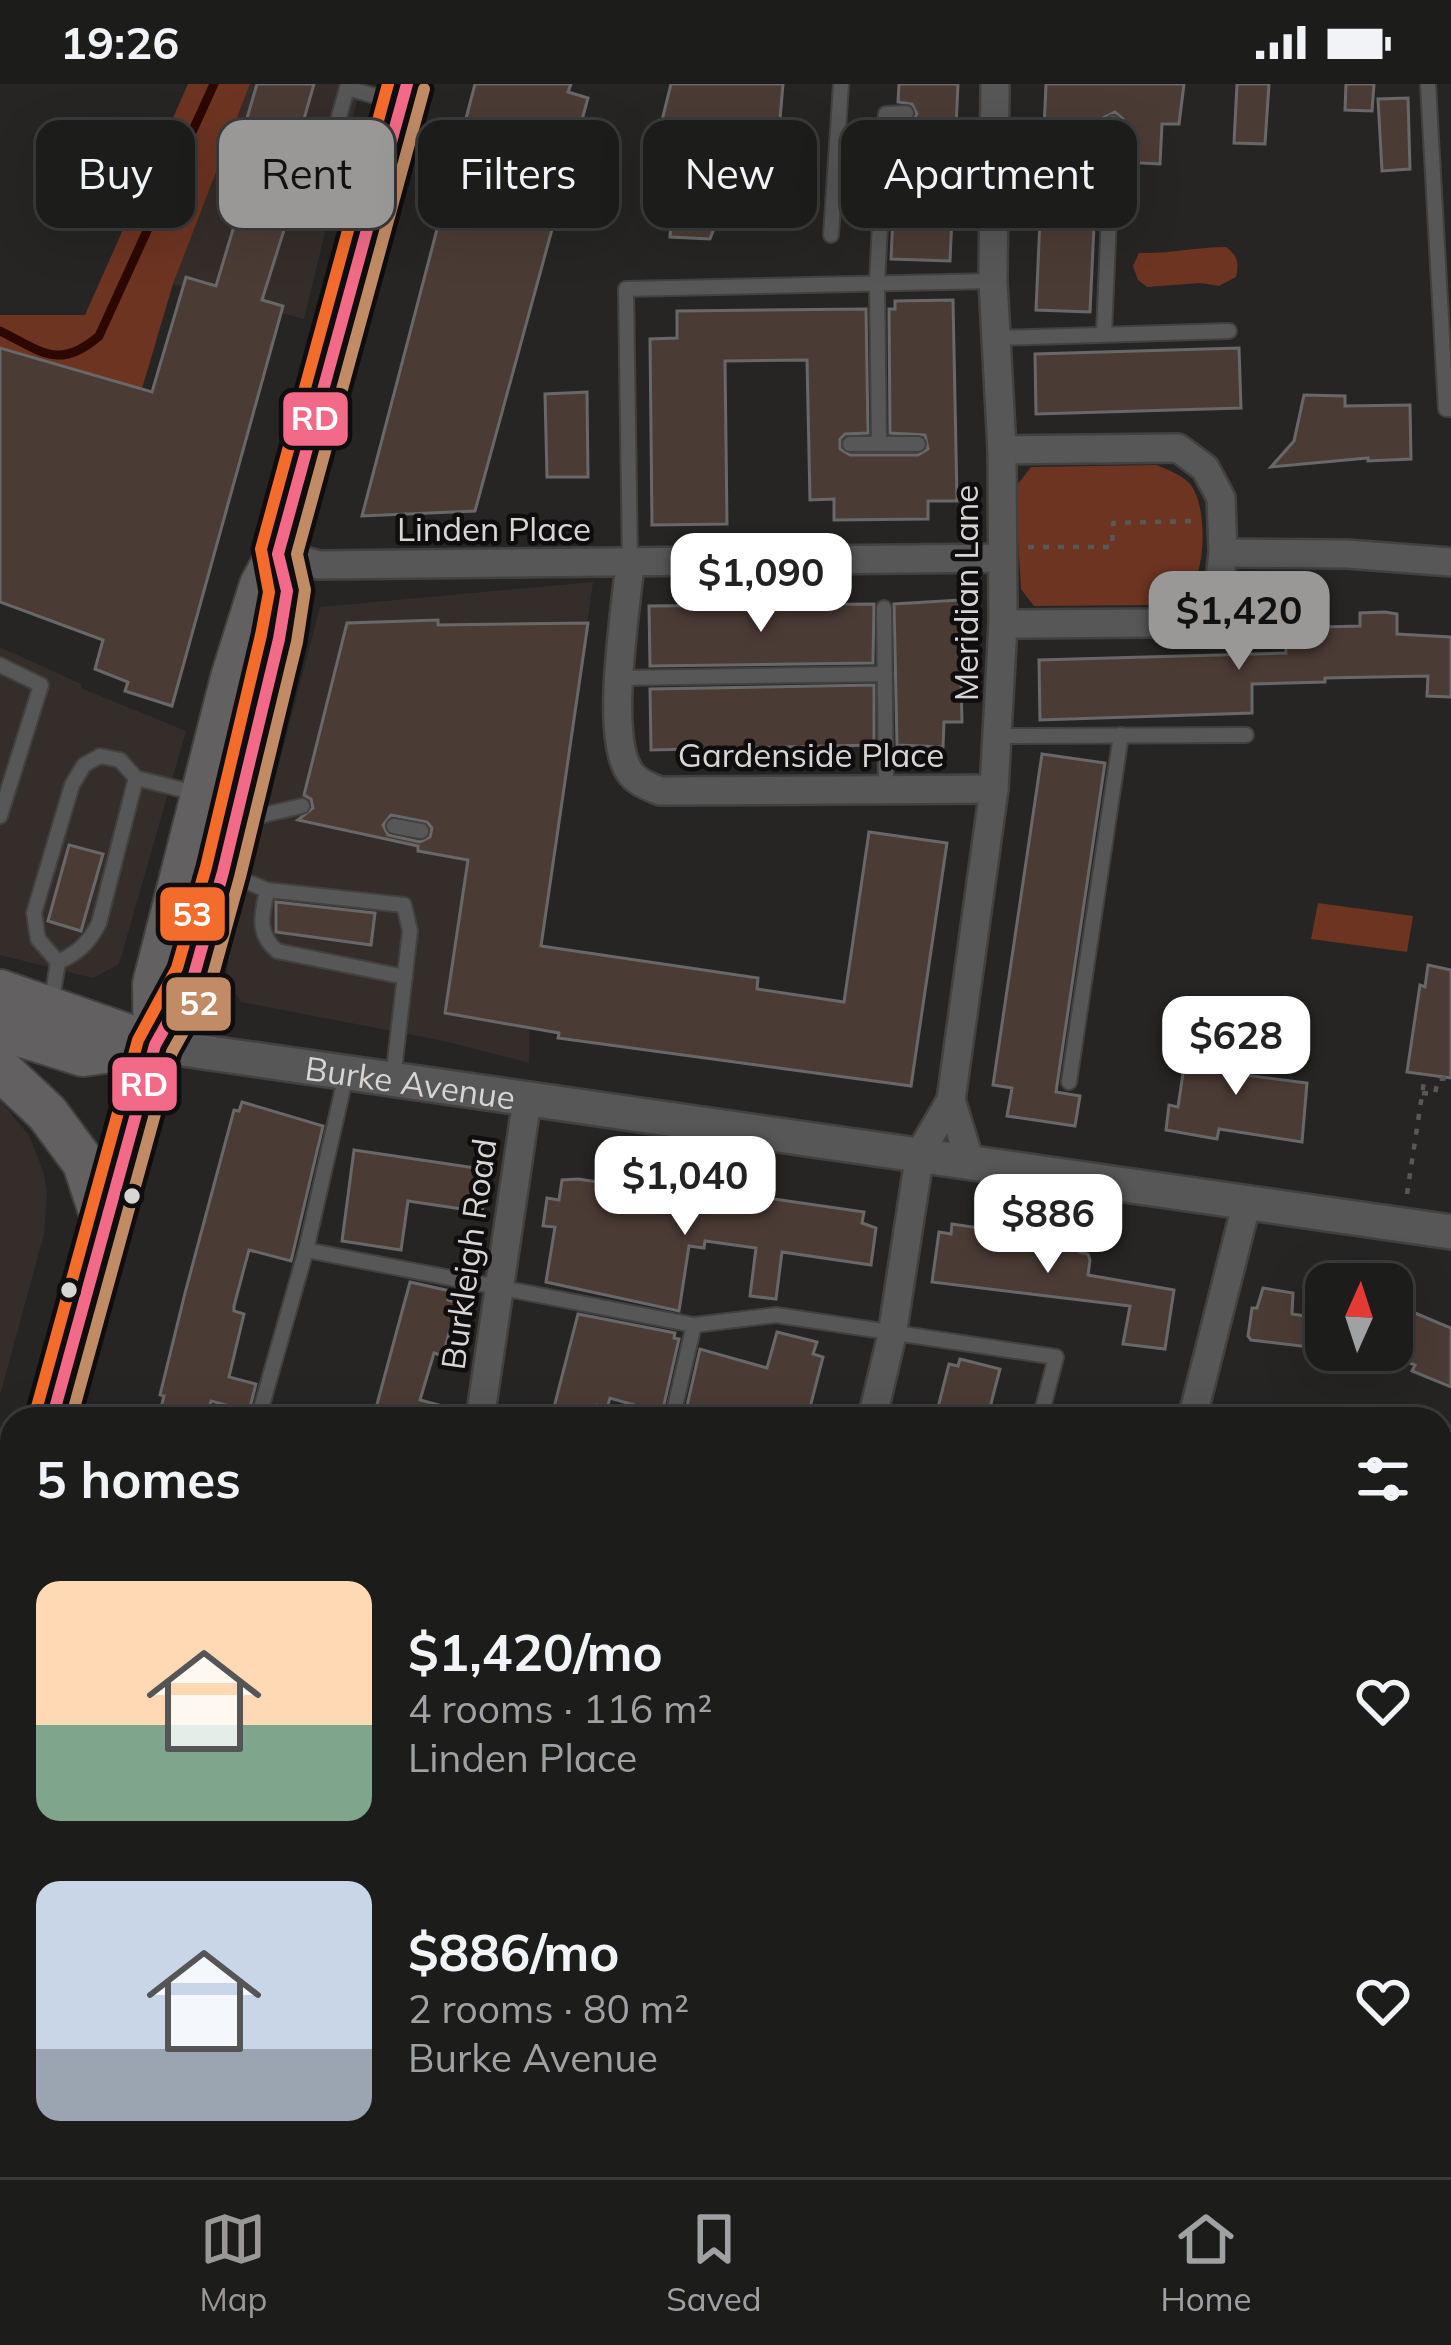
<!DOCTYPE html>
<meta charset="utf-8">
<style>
:root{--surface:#1c1c1b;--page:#252524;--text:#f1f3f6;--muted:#a0a1a3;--line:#3a3a3a;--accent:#9a9897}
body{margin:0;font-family:Mulish,sans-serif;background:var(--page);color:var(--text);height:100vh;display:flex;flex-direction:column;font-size:45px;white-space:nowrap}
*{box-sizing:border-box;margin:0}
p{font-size:39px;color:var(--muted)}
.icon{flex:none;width:66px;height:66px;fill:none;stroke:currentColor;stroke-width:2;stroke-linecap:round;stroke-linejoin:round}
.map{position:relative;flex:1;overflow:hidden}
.sheet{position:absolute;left:0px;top:1323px;width:1452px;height:771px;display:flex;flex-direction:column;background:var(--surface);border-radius:36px 36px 0 0;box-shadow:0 12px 48px #0002,0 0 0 3px var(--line)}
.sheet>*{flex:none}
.hud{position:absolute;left:36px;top:36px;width:1380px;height:108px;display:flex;gap:24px}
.needle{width:78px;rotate:3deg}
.tools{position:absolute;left:1305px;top:1179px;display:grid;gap:24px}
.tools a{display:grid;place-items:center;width:108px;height:108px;border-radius:24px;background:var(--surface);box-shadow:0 12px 48px #0002,0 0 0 3px var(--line);font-size:60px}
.price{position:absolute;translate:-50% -102px;padding:0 27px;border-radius:24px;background:#fff;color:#222;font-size:39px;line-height:78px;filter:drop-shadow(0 3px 6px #0008)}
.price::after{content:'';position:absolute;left:50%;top:72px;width:36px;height:27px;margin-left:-18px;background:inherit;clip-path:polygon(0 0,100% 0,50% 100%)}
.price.current{background:var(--accent);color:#111}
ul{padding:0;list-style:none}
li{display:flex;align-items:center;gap:36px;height:300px;padding:0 36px}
li span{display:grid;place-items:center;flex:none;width:336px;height:240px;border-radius:24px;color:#555}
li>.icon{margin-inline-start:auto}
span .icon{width:144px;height:144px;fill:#fffc;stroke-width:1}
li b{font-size:51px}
h2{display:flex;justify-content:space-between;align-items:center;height:144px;padding:0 36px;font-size:51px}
.pill{padding:0 42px;border-radius:24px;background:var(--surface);box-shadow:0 12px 48px #0002,0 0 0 3px var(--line);font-size:42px;line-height:108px}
.pill.current{background:var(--accent);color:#111}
.status{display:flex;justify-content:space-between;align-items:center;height:84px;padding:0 60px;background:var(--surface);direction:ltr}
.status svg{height:33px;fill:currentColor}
.tabs{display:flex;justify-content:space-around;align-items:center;height:168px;border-top:3px solid var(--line);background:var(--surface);font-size:33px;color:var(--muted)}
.tabs a{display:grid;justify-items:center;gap:6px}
.tabs .current{color:var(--accent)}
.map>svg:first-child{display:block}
.built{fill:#352d2a}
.green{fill:#6d3421}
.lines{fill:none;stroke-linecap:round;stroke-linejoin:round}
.stream{stroke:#2d0803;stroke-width:9}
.building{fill:#4b3b35;stroke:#696868;stroke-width:3;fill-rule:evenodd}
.service-casing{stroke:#424140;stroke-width:18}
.minor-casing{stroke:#424140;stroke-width:32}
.tertiary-casing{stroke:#424140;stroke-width:38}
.primary-casing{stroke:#424140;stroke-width:46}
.path{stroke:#595858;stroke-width:4.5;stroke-dasharray:6 9;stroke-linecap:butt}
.service{stroke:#575757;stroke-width:14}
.minor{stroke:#575757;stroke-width:27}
.tertiary{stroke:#575757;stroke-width:33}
.primary{stroke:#626060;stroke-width:42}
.bus-1-casing{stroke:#0f0d0d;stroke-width:21}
.bus-2-casing{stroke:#0f0d0d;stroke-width:21}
.bus-3-casing{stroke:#0f0d0d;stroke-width:21}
.bus-1{stroke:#f26a87;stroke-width:12}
.bus-2{stroke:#c18c65;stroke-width:12}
.bus-3{stroke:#f36c2b;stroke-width:12}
.bus-dot{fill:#d8d6d5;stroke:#0f0d0d;stroke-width:4.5}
.labels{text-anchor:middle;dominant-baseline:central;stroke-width:9;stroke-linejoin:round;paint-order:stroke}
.street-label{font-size:33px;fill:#d8d6d5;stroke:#0f0d0d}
.line-badge{stroke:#0f0d0d;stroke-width:4.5}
.badge-label{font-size:33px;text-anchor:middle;font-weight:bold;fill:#fff}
</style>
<div class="status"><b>19:26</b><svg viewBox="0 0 49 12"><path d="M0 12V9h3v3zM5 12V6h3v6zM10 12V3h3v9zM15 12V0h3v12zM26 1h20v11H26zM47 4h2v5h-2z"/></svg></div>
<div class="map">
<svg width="1451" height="2093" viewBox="0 0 1451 2093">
<rect width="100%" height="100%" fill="#262524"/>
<g class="built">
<path d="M250 0H361L304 235 173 200Z"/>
<path d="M593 498 529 944V979L444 957 241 918 226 895 229 871 320 523Z"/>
<path d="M0 563 81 600V604L186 647 119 880 93 894 0 871Z"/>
<path d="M0 1016 30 1053 44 1090 47 1110 44 1150 0 1311Z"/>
</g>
<g class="green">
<path d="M188 0H250L173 200 141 308 0 277V231H85Z"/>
<path d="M1226 163C1238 172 1239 179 1236 193L1219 202 1200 199 1147 203 1138 196 1133 182 1139 169C1168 170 1196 163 1226 163Z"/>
<path d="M1157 381C1168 386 1182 391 1190 400 1207 420 1206 481 1192 502 1184 513 1171 513 1158 515L1156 521 1034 522 1021 505 1016 420 1018 400 1031 383Z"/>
<path d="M1318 819 1413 832 1407 868 1311 855Z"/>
</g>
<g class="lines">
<path class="stream" d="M0 247C41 267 59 287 99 252L214 0"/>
</g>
<g class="building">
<path d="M257 0H314L288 91 235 75Z"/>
<path d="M475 0H571L568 8 588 14 475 427 362 432Z"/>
<path d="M671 0H783L779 47 793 49 787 116 768 133 721 126 710 155 670 153 675 87 652 77Z"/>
<path d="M899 0H958L950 177 891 175 897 41 911 39 917 30 912 20 898 18Z"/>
<path d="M1046 0H1184L1179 40H1162L1160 80 1123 78V35L1115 28 1103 34 1100 77H1097L1090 228 1036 226Z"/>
<path d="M1237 0H1269L1265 60 1234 59Z"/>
<path d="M1346 0H1374L1372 27 1345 26Z"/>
<path d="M1408 14 1410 85 1382 87 1378 15Z"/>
<path d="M237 132 284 146 262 216 283 222 172 622 125 607 128 598 95 585 103 556 0 518V264L152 308 186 193 216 202Z"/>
<path d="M953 216 957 417H928V435L834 436V415L810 416 807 276 725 277 727 440 652 441 650 255 677 254V227L866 225 868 349 845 350 840 355V365L850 371H918L928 365 925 351 890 349 889 225H895V217Z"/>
<path d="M1239 264 1241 324 1036 330 1035 270Z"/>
<path d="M587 308 588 393H547L545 310Z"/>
<path d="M1304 311 1345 312V322L1410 321 1411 375 1368 377V374L1271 383 1294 357Z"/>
<path d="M959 516 962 638H944L943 663 897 661 894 520Z"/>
<path d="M874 520 873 579 650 582 649 522Z"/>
<path d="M1385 528 1397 530V550L1451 553V613L1427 612 1428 592 1325 594V598L1252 600V629L1040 636 1039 576 1286 569 1285 544 1360 542V529Z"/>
<path d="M438 536V541L588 539 541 862 758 894 757 905 844 918 869 748 947 759 911 1002 558 954 559 949 445 929 468 776 418 767V762L298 736 313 724 311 715 304 711 347 539ZM391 731 427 738 432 744 430 753 420 758 388 751 383 741Z"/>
<path d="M874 601V661L651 666 650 605Z"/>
<path d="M1042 670 1105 679 1056 1008 1080 1012 1075 1042 1007 1032 1012 1004 993 1001Z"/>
<path d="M69 761 103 770 81 847 48 837Z"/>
<path d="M276 818 375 829 371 861 276 848Z"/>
<path d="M1428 881 1451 886V994L1407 988 1420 901 1425 903Z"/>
<path d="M1210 948H1238L1237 990 1307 999 1302 1058 1219 1045 1217 1055 1166 1046 1169 1021 1178 1023 1185 976 1209 980Z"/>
<path d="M242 1018 323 1042 292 1173 291 1177 249 1166 234 1222V1227L244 1230 229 1293 256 1300 249 1327 211 1317 206 1335H158L164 1312 160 1311 185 1209 234 1026 239 1027Z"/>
<path d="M354 1066 489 1086 482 1128 408 1117 401 1166 342 1157Z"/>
<path d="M578 1095 738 1119 740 1110 864 1128 862 1139 876 1144 871 1181 782 1168 776 1215 750 1212 756 1164 705 1157 704 1164 689 1162 679 1227 546 1198 555 1143 543 1142 547 1114 559 1116 562 1096Z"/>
<path d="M952 1140 1080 1159 1079 1168 1088 1170 1090 1176 1088 1191 1174 1206 1165 1265 1123 1260 1130 1222 932 1198 939 1148 951 1150Z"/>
<path d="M410 1198 450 1207 448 1216 457 1219 443 1272 434 1269 420 1316 462 1327 461 1335H373Z"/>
<path d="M1263 1204 1293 1209 1292 1230 1326 1235V1265L1251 1256 1248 1252 1252 1224H1257Z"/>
<path d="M1415 1229 1451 1244V1303L1412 1287 1415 1281 1396 1274Z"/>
<path d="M578 1230 675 1249 674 1254 679 1255 662 1329 610 1314 607 1324 597 1321 593 1335H551Z"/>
<path d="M777 1248 817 1258 813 1270 823 1273 807 1335H684L700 1265 767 1284Z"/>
<path d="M960 1275 1000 1285 987 1335H935L949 1280 958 1282Z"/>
</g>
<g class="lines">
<g class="service-casing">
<g id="service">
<path d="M1428 0 1446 325H1451"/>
<path d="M377 98 325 83 347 4 397 18"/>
<path d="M831 151 841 0"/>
<path d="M1104 249 1113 39"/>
<path d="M996 254 1229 247"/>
<path d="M850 360H918"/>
<path d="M879 360 877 198 886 30 906 29"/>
<path d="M630 479 626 205 993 197"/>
<path d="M884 524 886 706"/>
<path d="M0 581 41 601 0 732"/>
<path d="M619 594 885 590"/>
<path d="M999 652 1246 651"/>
<path d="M246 735 302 722"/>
<path d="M394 742 421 747"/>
<path d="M228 790 267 806 404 821 410 847 393 995"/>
<path d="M267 806C262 831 256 849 277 867L405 893"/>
<path d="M58 878 38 855 34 829 72 701 84 681 100 672 120 676 136 694 200 710"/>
<path d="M58 878C78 869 89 859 99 839L136 694"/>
<path d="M51 921 58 878"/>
<path d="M1069 998 1121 651"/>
<path d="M306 1166 694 1241"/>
<path d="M258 1335 306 1166 346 991"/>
<path d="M672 1335 694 1241 776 1231 1056 1273 1040 1335"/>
</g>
</g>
<g class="minor-casing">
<g id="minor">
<path d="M1002 366 1178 364 1205 384 1221 414 1223 469 1219 502 1199 528 1156 539 1003 540"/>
<path d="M1223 469 1347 470 1451 478"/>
<path d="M278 470 319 481 1001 474"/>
<path d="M630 479C626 526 605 649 629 687 636 698 648 702 660 707L994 705"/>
<path d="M951 1016 970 1078"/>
<path d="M480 1335 527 1016"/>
<path d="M872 1335 892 1251 920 1069 951 1016 994 705 1003 540 1002 366 993 197 995 0"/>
<path d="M1192 1335 1247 1118"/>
<path d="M0 1430 12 1433"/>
<path d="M1440 1911 1451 1883"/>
<path d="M0 2092 4 2093"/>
<path d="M1385 2093 1388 2082"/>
</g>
</g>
<g class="tertiary-casing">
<g id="tertiary">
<path id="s1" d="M155 961 1451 1148"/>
</g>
</g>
<g class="primary-casing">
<g id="primary">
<path d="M0 907 155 961"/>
<path d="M0 945 83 971 147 962"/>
<path d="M155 961 154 900 232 594 261 501 278 470 407 0"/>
<path d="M0 985 47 1029 84 1079 105 1143"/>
<path d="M52 1335 155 961 194 891 223 788 279 555 287 507 279 473"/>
<path d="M0 1524 12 1480"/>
</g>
</g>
<g class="path">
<path d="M1028 463H1112L1113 439 1196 437"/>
<path d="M1422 1009 1435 1010 1438 995 1451 994"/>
<path d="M1407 1110 1425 991"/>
<path d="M0 1689 12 1692"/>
</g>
<use href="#service" class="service"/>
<use href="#minor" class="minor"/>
<use href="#tertiary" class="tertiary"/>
<use href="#primary" class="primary"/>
<g class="bus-1-casing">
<path id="bus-1" d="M52 1335 155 961 194 891 223 788 279 555 287 507 278 470 407 0"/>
</g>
<g class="bus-2-casing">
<path id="bus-2" d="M71 1335 172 968 211 898 240 793 297 558 305 506 297 470 424 5"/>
</g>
<g class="bus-3-casing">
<path id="bus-3" d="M35 1330 138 956 177 884 206 783 261 551 269 508 261 465 388 0"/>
</g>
<use href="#bus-1" class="bus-1"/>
<use href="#bus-2" class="bus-2"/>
<use href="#bus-3" class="bus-3"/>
</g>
<g class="bus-dot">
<circle cx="132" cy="1112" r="10"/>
<circle cx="69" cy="1206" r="10"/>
</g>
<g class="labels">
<g class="street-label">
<text x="494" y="444">Linden Place</text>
<text transform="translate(965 509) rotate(-90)">Meridian Lane</text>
<text x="811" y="670">Gardenside Place</text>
<text stroke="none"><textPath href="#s1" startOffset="258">Burke Avenue</textPath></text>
<text transform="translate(468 1170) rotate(-82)">Burkleigh Road</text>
</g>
</g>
<g class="line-badge">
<rect x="281" y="306" width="69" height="58" rx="12" fill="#f26a87"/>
<rect x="158" y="801" width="69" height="58" rx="12" fill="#f36c2b"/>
<rect x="164" y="891" width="69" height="58" rx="12" fill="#c18c65"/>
<rect x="110" y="971" width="69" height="58" rx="12" fill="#f26a87"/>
</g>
<g class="badge-label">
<text x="315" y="346">RD</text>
<text x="192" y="842">53</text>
<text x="199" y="931">52</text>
<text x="144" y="1012">RD</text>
</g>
</svg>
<div class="tools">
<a><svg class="needle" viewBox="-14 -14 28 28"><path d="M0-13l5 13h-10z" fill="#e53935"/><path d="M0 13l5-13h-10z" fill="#a0a1a3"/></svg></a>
</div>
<b class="price" style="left:761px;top:551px">$1,090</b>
<b class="price current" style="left:1239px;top:589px">$1,420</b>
<b class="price" style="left:1236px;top:1014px">$628</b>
<b class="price" style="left:685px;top:1154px">$1,040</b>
<b class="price" style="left:1048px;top:1192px">$886</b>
<div class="hud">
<a class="pill">Buy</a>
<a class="pill current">Rent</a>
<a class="pill">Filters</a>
<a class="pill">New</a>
<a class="pill">Apartment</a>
</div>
<section class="sheet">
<h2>5 homes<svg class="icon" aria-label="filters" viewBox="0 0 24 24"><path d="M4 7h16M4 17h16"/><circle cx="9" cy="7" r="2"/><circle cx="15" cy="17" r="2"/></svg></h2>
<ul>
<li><span style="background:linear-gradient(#ffd9b3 60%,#7fa58c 0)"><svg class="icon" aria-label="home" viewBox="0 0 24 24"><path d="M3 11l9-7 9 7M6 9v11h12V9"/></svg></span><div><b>$1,420/mo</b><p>4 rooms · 116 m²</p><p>Linden Place</p></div><svg class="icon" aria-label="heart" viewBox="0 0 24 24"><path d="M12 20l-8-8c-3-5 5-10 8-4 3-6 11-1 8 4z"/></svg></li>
<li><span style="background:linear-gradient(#c9d6e8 70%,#9aa5b1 0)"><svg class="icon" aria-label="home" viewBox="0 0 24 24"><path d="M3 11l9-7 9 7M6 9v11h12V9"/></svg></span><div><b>$886/mo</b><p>2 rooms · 80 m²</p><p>Burke Avenue</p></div><svg class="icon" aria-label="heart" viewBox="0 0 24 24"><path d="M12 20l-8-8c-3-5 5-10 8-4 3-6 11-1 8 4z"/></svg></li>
</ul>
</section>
</div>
<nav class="tabs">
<a class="current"><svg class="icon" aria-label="map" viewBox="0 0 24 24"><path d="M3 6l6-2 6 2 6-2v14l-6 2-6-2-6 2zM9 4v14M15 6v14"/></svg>Map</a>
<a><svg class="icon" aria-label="saved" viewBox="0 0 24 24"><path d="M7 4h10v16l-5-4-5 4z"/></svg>Saved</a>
<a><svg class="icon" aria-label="home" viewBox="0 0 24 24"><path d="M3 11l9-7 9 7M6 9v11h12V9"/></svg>Home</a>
</nav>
